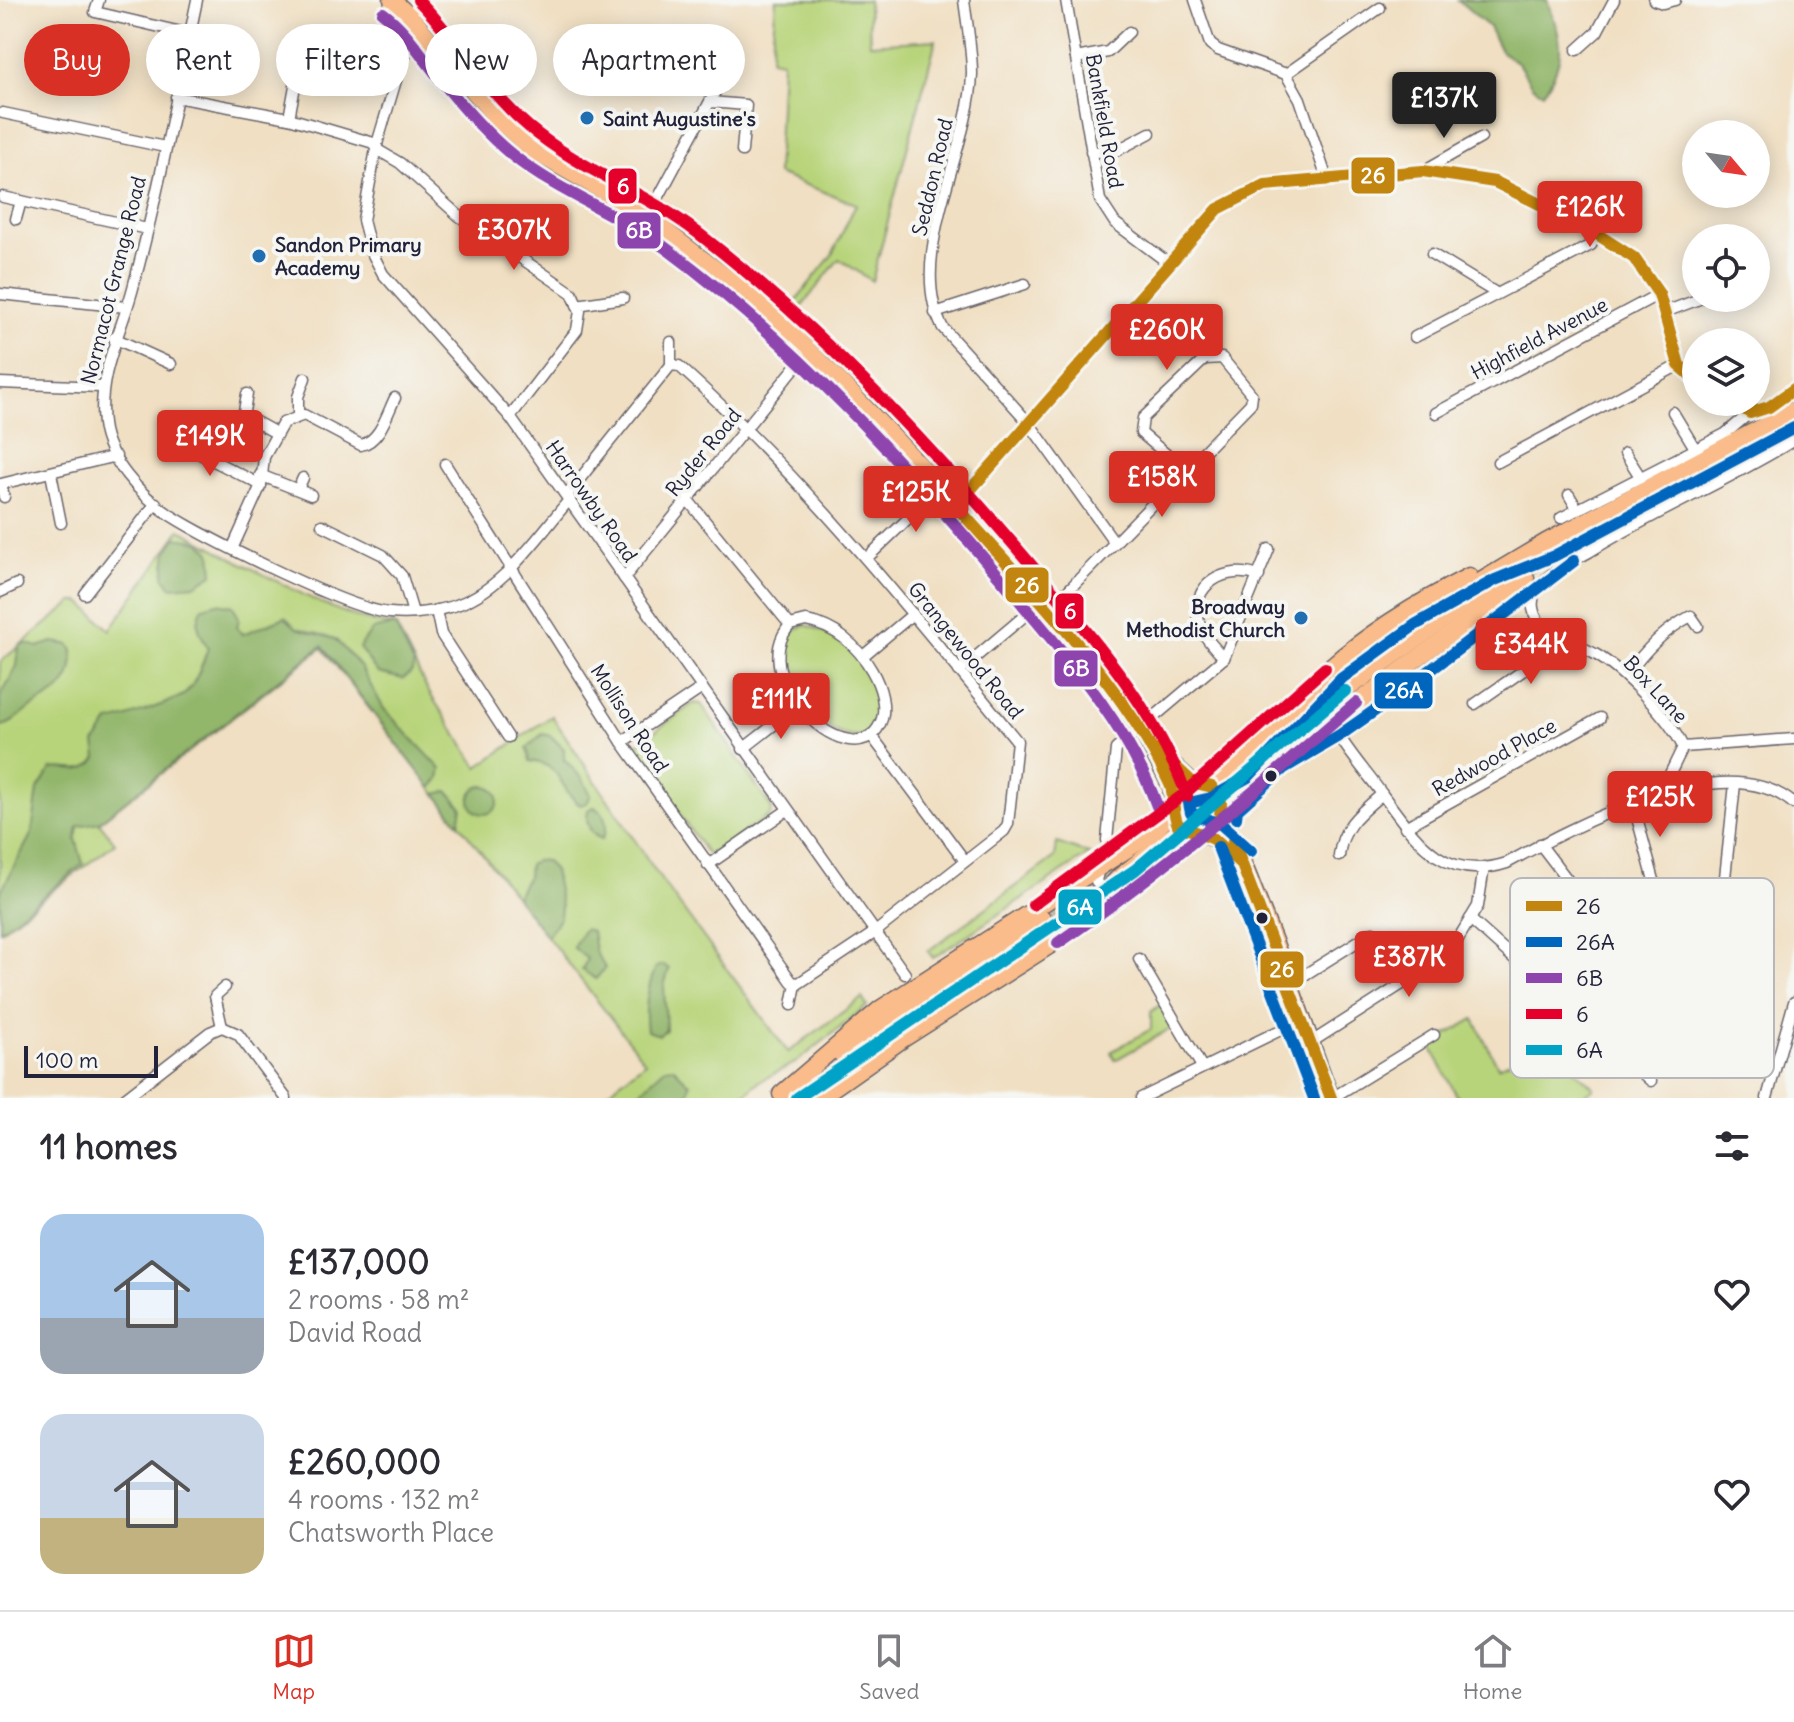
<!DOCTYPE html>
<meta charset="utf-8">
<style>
:root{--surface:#fff;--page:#f7f7f7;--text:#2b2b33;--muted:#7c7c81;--line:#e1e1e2;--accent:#d93025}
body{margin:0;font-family:Delius,sans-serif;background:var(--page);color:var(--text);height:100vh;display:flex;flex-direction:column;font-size:30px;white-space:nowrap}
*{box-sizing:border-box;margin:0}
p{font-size:26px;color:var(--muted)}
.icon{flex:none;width:44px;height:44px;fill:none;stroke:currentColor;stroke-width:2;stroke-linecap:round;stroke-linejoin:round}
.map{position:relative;height:1098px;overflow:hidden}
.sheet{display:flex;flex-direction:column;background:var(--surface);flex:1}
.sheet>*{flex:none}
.top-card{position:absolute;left:24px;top:24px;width:800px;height:72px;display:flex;gap:16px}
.needle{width:52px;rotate:119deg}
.tools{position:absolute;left:1682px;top:120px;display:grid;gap:16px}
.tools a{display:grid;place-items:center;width:88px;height:88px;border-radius:50%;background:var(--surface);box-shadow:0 4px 20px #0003;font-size:40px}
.scale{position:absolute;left:24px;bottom:20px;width:134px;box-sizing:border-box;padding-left:8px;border:4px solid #22223b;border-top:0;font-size:22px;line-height:28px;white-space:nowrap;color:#22223b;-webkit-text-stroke:6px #f6f6f2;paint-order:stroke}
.price{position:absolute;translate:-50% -68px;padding:0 18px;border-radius:8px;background:var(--accent);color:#fff;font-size:26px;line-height:52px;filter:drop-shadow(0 2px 4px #0008)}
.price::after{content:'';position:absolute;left:50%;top:48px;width:24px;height:18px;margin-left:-12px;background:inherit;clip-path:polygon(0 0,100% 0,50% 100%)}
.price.current{background:#222;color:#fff}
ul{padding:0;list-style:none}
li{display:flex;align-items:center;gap:24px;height:200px;padding:0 40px}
li span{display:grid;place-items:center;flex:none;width:224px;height:160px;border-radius:24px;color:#555}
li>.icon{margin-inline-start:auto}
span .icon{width:96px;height:96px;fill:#fffc;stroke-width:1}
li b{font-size:34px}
h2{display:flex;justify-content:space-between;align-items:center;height:96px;padding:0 40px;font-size:34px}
.pill{padding:0 28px;border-radius:36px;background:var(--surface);box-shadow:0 4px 20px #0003;font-size:28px;line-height:72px}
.pill.current{background:var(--accent);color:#fff}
.tab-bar{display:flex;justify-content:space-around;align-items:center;height:112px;border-top:2px solid var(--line);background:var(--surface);font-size:22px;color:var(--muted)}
.tab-bar a{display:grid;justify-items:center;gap:4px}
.tab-bar .current{color:var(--accent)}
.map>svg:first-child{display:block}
.green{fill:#b8d47a;stroke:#6d7b5a;stroke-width:2}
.forest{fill:#92b66a;stroke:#5a6c52;stroke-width:2}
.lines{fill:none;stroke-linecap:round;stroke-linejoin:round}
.highway-tunnel{stroke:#c7b9a7;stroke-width:16;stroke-dasharray:16 8;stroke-linecap:butt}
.minor-casing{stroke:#6a646a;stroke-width:13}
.highway-casing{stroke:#6a646a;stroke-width:19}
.minor{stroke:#fff;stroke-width:10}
.highway{stroke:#f9bc8a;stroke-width:16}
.bus-1-casing{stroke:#f6f6f2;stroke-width:18}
.bus-2-casing{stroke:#f6f6f2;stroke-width:18}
.bus-3-casing{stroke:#f6f6f2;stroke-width:18}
.bus-4-casing{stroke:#f6f6f2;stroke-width:18}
.bus-5-casing{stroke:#f6f6f2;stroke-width:18}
.bus-1{stroke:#c2850f;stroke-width:12}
.bus-2{stroke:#0065bd;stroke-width:12}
.bus-3{stroke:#8e44ad;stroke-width:12}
.bus-4{stroke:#e4002b;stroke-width:12}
.bus-5{stroke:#02a2c7;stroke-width:12}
.poi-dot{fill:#1f6fb2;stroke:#f6f6f2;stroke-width:3}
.bus-dot{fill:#22223b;stroke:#f6f6f2;stroke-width:3}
.labels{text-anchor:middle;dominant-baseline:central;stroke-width:8;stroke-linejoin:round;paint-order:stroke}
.poi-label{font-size:20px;font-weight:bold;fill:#22223b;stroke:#f6f6f2;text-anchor:start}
.street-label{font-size:20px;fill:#22223b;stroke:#f6f6f2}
.key{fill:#f6f6f2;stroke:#b6b6bb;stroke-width:2}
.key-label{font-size:22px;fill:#22223b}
.line-badge{stroke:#f6f6f2;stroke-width:3}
.badge-label{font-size:22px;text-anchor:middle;font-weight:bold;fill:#fff}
</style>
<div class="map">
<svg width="1794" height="1098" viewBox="0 0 1794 1098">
<rect width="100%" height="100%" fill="#f6f6f2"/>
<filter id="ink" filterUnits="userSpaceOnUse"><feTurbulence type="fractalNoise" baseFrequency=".0125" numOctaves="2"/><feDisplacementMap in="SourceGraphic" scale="16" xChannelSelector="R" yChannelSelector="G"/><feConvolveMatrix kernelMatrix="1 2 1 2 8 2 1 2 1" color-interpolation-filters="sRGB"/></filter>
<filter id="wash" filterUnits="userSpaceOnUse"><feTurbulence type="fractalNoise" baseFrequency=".006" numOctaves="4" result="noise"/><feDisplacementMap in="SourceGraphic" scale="32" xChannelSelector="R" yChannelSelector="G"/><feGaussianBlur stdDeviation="1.8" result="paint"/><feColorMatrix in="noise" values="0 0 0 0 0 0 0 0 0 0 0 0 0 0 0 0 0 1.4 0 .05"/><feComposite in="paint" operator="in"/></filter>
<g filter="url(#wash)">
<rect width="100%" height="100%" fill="#f0dfc2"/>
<g class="green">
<path d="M776 0H868L870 44 936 40 872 281 839 259 799 310 793 304 832 255 856 204 777 174 782 61 771 59Z"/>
<path d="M180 530C232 556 343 624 395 625L428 691 478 767 552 716 662 881 788 1052 862 998 867 1006 797 1062 758 1082 741 1098H600L645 1062 322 648 99 822 115 843 0 931V662L73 602H81L110 630Z"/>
<path d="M806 625C824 631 840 637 854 652 871 671 902 744 849 736 807 729 750 645 806 625Z"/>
<path d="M694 703 701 704 772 809 770 815 712 854H707L633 747Z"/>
<circle cx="1196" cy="807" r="11"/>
<path d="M1057 843 1089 854 933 958 928 951 1055 857Z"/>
<path d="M1161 1004 1173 1027 1115 1060 1111 1052 1151 1029V1012Z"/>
<path d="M1474 1019 1498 1067 1548 1045 1594 1088 1581 1098H1458L1430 1045Z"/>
</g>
<g class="forest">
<path d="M1458 0H1547C1561 39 1569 56 1543 93L1532 86 1518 63 1501 51 1489 27Z"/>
<path d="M176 537 200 542 211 552 213 574 195 585 171 587 164 577 167 551Z"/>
<path d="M217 603 233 606 239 618 237 628 243 634 285 617 297 628 335 639 360 666 384 709 441 769 439 779 431 788 322 646 99 822 78 826 76 839 83 864 0 931V893L32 833 38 789 51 769C72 765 81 778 97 758L95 743 109 722C119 721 180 699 186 693 196 683 203 662 208 648 199 632 194 624 203 607Z"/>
<path d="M395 625 414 664 412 672 403 679 378 673 359 648 372 630Z"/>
<path d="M53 642 70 645 73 651C75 694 48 694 22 714 14 720 11 725 0 726V697L17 666 19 646 25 643 38 647Z"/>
<path d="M542 734 551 736 564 749V759L582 778 591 795 587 803 580 805C556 787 566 766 530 761L527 748Z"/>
<circle cx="484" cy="800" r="14"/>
<path d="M448 791 462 807 459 824 436 794Z"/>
<path d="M594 807C607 814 609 826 602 839 590 836 585 821 588 810Z"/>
<path d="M536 860 545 861 554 870 561 906 560 917 547 937 516 897 528 876 529 865Z"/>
<path d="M584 929 592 931 595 951 605 968 596 979 582 970 587 959 573 947Z"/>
<path d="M664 965 669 969 664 986 666 1030 659 1035 647 1031C644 1009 647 988 656 967Z"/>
<path d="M673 1067 690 1084 687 1098H633L665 1068Z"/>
</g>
</g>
<g filter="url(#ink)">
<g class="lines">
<g class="highway-tunnel">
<path d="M1298 712 1336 680"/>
<path d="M1280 748 1345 691"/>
<path d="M1166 828 1221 781"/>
<path d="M1180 834 1226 795"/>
<path d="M1042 918 1145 845"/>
<path d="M1049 930 1091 901"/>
</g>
<g class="minor-casing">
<g id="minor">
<path d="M99 0 95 12 190 34"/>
<path d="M197 0C177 95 159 191 134 284 122 333 97 372 103 424 107 459 141 496 170 515 208 539 349 610 390 613 409 615 432 612 450 607 502 593 537 537 570 499"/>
<path d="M964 0C967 24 972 50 972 74 970 148 904 259 943 328L1029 423 1115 543"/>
<path d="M1066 0 1100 200 1115 223 1171 265"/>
<path d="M1195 0 1210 44 1218 50 1286 74 1300 99 1327 179"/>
<path d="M1654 0 1663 3 1675 0"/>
<path d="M411 17 420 0"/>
<path d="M426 34 403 57 377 144 363 220 371 251 383 274 510 417 905 974"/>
<path d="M1577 50 1597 32 1614 0"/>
<path d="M1076 58 1108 52 1129 32"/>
<path d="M1286 74 1380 8"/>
<path d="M176 97 289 118 377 144"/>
<path d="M710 102 746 105 742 151"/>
<path d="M3 113 165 147"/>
<path d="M289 118 301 54"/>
<path d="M376 149 400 163 459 216 572 293 580 311 577 330 510 417"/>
<path d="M1091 152 1116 151 1150 133"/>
<path d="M1423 171 1481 138"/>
<path d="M3 197 147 229"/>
<path d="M648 217 715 92"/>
<path d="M16 219 21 201"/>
<path d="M1432 254 1496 293"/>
<path d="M0 294 126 307"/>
<path d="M577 305 623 298"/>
<path d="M1665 312 1702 298"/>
<path d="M935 313 1025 284"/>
<path d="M1415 337 1591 245 1597 233"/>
<path d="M114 338 171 364"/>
<path d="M671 365V342"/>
<path d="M0 383 101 387"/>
<path d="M1733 402 1750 413 1769 407 1794 389"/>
<path d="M1673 412 1696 450"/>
<path d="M1436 413 1659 294"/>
<path d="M243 415 276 433"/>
<path d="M298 415V397L305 378"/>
<path d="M241 428 247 394"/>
<path d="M175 441 261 485"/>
<path d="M1625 453 1641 478"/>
<path d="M1498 462 1679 365"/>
<path d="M445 464 622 742 792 982 799 983 874 933 1004 831 1008 824 1017 741C910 610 805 479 679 366L671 365 567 495"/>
<path d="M51 473 61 523"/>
<path d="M260 475 311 495"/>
<path d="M298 489 303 478"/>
<path d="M1569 495 1578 510"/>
<path d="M4 497 1 484 116 456"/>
<path d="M687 499 790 625"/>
<path d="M956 506 1218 209 1265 185 1423 171 1495 182 1586 227 1634 258 1659 294 1679 365 1696 380"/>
<path d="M1561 518 1725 434 1750 413"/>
<path d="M322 525 383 555 402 576 413 613"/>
<path d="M233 547 261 485 264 457 283 423 304 415 361 445C380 441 387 414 395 398"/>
<path d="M868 557 941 487"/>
<path d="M624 578 810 349"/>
<path d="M0 592 17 584"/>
<path d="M85 594 156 503"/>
<path d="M436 610 441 634 508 737"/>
<path d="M1048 611 1251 403 1252 395 1222 358 1205 359 1143 418 1141 433 1185 470"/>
<path d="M806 621C835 626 858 646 872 671 880 685 888 708 880 724 853 780 743 679 790 625Z"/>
<path d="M863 656 913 614"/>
<path d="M1224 658C1214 647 1203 637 1199 622 1189 583 1227 565 1259 576"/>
<path d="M959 671 1041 602"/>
<path d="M1626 677C1643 652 1664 630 1691 616L1698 626"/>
<path d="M1475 704 1567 640"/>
<path d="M1331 722C1344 748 1365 770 1382 794 1415 838 1442 884 1507 863 1572 827 1725 744 1794 804"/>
<path d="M871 735 965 861"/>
<path d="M622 742 702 688"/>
<path d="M1683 747C1669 717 1623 670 1595 654 1579 645 1560 640 1546 629 1532 618 1528 601 1539 586 1551 571 1573 561 1589 552 1655 511 1728 481 1794 440"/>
<path d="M1683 747 1794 739"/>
<path d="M743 749 798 706"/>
<path d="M1666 791V782L1683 747"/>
<path d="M1633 803 1655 884"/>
<path d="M1405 827 1600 718"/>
<path d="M1540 844 1645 981"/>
<path d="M1121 855 1109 846 1107 840 1116 749 1224 658 1269 549"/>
<path d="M1339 856C1342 826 1360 813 1382 794"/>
<path d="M708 865 786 811"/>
<path d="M1099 868 1096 881 1103 893"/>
<path d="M1470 919 1651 1081"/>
<path d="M1139 959 1202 1067"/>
<path d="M1288 980 1298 979 1373 932"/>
<path d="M792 1005 796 984"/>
<path d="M222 1027 215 996 225 987"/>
<path d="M1709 1027 1735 784"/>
<path d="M1310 1043 1449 954 1478 906 1484 867"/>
<path d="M125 1098 210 1032 222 1027 238 1034 286 1098"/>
<path d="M1141 1098 1301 1020"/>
<path d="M1332 1098 1434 1035"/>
<path d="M1767 1098 1794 1002"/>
</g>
</g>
<g class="highway-casing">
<g id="highway">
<path d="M392 0 411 17 497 119 533 151 648 217 760 303 838 379 941 487 1041 602 1140 727 1172 788 1171 808 1178 825 1200 833 1213 827 1220 817 1218 793 1201 782 1182 786 1172 801"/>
<path d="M1336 680 1424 615 1546 542 1794 410"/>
<path d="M1345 691 1461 607 1553 552 1794 423"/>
<path d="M1288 715C1305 705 1319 704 1331 722"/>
<path d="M1158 750 1192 782"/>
<path d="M1205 783C1257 761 1288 705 1330 667 1372 630 1419 602 1469 576"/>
<path d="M1221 802 1275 755 1331 722 1526 578"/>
<path d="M1219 819 1236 845 1276 946 1331 1098"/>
<path d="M1200 833 1214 839 1240 863"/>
<path d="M840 1053 1042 918"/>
<path d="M781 1094 880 1009 1151 834 1166 819 1171 805"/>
<path d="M797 1098 1049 930"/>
<path d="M819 1098 903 1039 1060 939 1120 876 1182 828"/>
</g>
</g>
<use href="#minor" class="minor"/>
<use href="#highway" class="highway"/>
<g class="bus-1-casing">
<g id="bus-1">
<path d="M1733 402 1750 413 1769 407 1794 389"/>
<path d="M1158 750 1192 782 1212 787 1221 802 1220 817"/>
<path d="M1233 841 1331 1098"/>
<path d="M1240 863 1214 839 1178 825C1171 809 1175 794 1170 784 1126 687 1027 586 956 506L1218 209 1265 185 1423 171 1495 182 1586 227 1634 258 1659 294 1679 365 1696 380"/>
</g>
</g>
<g class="bus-2-casing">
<g id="bus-2">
<path d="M1236 818 1237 810 1284 768 1340 735 1407 688 1574 561"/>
<path d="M1218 847 1314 1098"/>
<path d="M1251 851 1222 825 1191 813 1189 803 1211 798 1248 777 1342 678 1415 625 1495 580 1554 556 1794 428"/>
</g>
</g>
<g class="bus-3-casing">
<g id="bus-3">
<path d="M383 13C406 30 420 54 438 76 460 104 484 132 512 155 559 193 618 213 667 249 796 344 906 466 1009 588 1065 655 1127 723 1157 806"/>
<path d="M1058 943C1164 870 1259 788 1356 703"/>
</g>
</g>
<g class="bus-4-casing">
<g id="bus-4">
<path d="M418 0C458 40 485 90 529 127 580 170 645 192 698 233 823 329 931 447 1032 566 1092 637 1155 708 1187 796"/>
<path d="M1033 905 1183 795 1325 668"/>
</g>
</g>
<g class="bus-5-casing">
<path id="bus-5" d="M797 1098 1135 870 1345 691"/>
</g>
<use href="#bus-1" class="bus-1"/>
<use href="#bus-2" class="bus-2"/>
<use href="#bus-3" class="bus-3"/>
<use href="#bus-4" class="bus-4"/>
<use href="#bus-5" class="bus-5"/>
</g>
</g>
<g class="poi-dot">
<circle cx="587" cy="118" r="8"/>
<circle cx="259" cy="256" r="8"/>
<circle cx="1301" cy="618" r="8"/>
</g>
<g class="bus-dot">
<circle cx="1271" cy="776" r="7"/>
<circle cx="1262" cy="918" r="7"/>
</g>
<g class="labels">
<g class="poi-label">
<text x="603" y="118">Saint Augustine's</text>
<text x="275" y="244">Sandon Primary<tspan x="275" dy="23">Academy</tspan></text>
<text x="1285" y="606" text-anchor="end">Broadway<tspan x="1285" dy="23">Methodist Church</tspan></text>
</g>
<g class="street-label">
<text transform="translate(1105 121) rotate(80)">Bankfield Road</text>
<text transform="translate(932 177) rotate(-77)">Seddon Road</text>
<text transform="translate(113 280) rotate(-76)">Normacot Grange Road</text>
<text transform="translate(1539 338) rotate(-28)">Highfield Avenue</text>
<text transform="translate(703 452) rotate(-51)">Ryder Road</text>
<text transform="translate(592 501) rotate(55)">Harrowby Road</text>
<text transform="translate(966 650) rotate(51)">Grangewood Road</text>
<text transform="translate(1656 689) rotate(47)">Box Lane</text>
<text transform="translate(630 718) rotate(57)">Mollison Road</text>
<text transform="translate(1494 757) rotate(-29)">Redwood Place</text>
</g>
</g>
<rect x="1510" y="878" width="264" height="200" rx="12" class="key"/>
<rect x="1526" y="901" width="36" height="10" fill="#c2850f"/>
<rect x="1526" y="937" width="36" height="10" fill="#0065bd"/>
<rect x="1526" y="973" width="36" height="10" fill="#8e44ad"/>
<rect x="1526" y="1009" width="36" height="10" fill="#e4002b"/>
<rect x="1526" y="1045" width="36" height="10" fill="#02a2c7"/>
<g class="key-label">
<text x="1576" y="914">26</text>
<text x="1576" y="950">26A</text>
<text x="1576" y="986">6B</text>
<text x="1576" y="1022">6</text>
<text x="1576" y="1058">6A</text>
</g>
<g class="line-badge">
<rect x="1350" y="156" width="46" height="39" rx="8" fill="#c2850f"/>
<rect x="607" y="167" width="31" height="38" rx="8" fill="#e4002b"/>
<rect x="616" y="211" width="46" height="39" rx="8" fill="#8e44ad"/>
<rect x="1004" y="566" width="46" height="38" rx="8" fill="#c2850f"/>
<rect x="1054" y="592" width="31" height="38" rx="8" fill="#e4002b"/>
<rect x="1053" y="649" width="46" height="39" rx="8" fill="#8e44ad"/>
<rect x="1373" y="671" width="61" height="39" rx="8" fill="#0065bd"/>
<rect x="1057" y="888" width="46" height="38" rx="8" fill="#02a2c7"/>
<rect x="1259" y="950" width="46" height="39" rx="8" fill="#c2850f"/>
</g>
<g class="badge-label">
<text x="1373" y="183">26</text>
<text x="623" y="194">6</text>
<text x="639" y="238">6B</text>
<text x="1027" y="593">26</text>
<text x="1070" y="619">6</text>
<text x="1076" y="676">6B</text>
<text x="1404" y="698">26A</text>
<text x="1080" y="915">6A</text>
<text x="1282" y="977">26</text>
</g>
</svg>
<div class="tools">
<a><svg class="needle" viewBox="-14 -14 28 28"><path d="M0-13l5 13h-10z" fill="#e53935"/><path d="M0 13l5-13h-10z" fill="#7c7c81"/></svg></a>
<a><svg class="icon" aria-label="locate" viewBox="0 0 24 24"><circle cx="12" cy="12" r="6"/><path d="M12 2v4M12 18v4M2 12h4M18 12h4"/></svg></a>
<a><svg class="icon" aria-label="layers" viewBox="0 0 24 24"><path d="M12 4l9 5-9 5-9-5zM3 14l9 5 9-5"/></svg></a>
</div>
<div class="scale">100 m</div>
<b class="price current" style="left:1444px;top:140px">£137K</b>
<b class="price" style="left:1590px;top:249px">£126K</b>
<b class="price" style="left:514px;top:272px">£307K</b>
<b class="price" style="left:1167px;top:372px">£260K</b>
<b class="price" style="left:210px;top:478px">£149K</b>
<b class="price" style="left:1162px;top:519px">£158K</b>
<b class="price" style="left:916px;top:534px">£125K</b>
<b class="price" style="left:1531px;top:686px">£344K</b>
<b class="price" style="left:781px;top:741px">£111K</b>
<b class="price" style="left:1660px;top:839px">£125K</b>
<b class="price" style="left:1409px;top:999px">£387K</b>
<div class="top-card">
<a class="pill current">Buy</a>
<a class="pill">Rent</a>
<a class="pill">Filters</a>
<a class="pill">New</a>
<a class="pill">Apartment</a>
</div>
</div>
<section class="sheet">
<h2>11 homes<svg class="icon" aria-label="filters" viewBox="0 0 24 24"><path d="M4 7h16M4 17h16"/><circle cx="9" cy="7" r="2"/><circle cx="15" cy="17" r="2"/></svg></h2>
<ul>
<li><span style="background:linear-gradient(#a9c7e8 65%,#9aa5b1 0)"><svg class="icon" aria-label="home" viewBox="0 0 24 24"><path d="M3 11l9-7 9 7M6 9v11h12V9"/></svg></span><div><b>£137,000</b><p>2 rooms · 58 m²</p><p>David Road</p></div><svg class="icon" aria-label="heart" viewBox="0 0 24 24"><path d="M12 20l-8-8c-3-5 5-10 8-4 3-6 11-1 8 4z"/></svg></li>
<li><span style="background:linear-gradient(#c9d6e8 65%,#c2b280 0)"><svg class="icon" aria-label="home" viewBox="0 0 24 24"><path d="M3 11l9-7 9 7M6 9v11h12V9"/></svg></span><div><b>£260,000</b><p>4 rooms · 132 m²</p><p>Chatsworth Place</p></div><svg class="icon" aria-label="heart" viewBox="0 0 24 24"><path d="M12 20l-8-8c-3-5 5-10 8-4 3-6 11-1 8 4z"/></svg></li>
</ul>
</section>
<nav class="tab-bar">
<a class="current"><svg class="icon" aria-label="map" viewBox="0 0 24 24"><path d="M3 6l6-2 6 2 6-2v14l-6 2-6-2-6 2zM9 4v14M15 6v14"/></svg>Map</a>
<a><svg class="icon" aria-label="saved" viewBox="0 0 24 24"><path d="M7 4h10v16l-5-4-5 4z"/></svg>Saved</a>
<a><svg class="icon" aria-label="home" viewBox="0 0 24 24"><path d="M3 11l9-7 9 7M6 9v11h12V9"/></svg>Home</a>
</nav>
